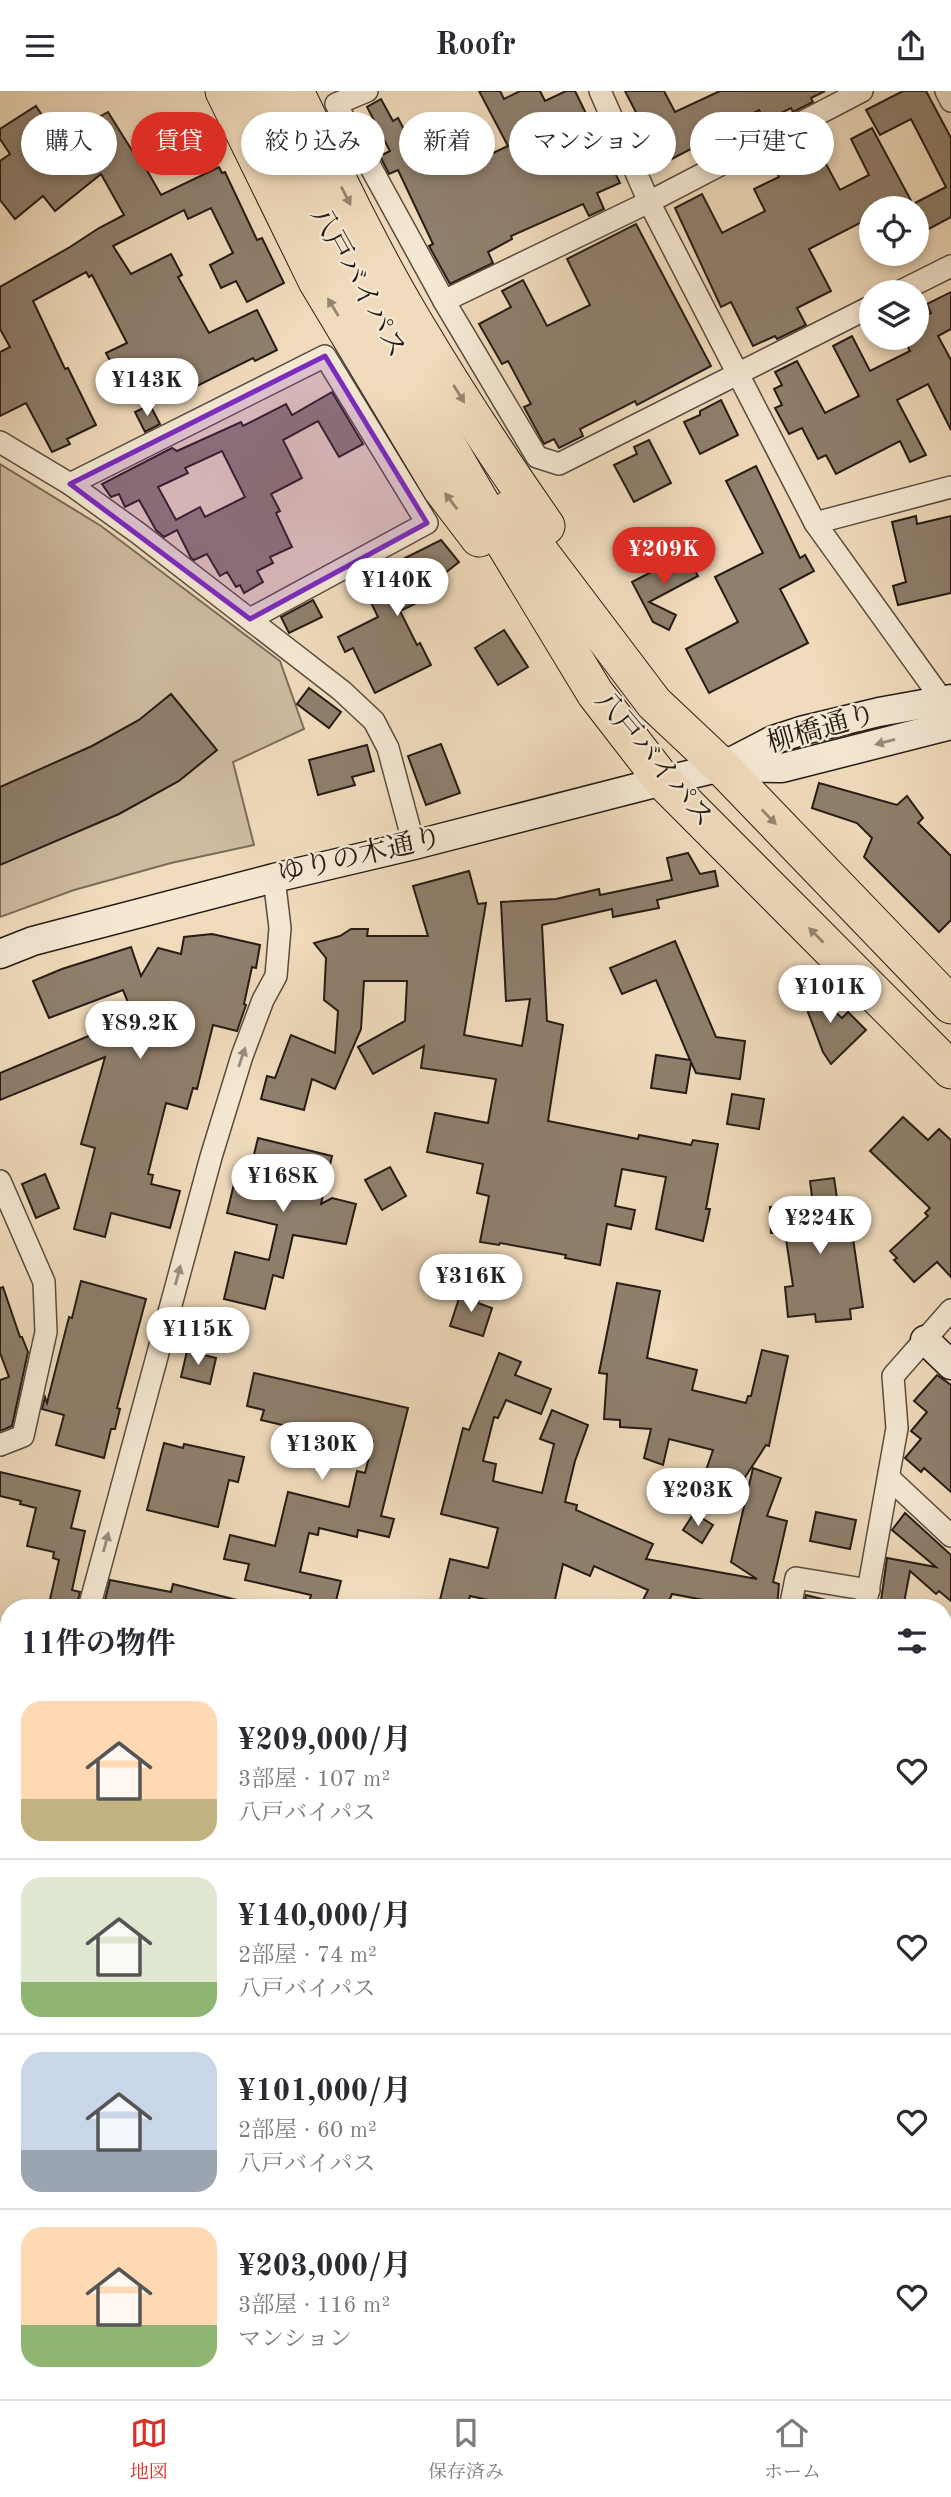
<!DOCTYPE html>
<html lang="ja">
<meta charset="utf-8">
<style>
:root{--surface:#fff;--page:#f7f7f7;--text:#2b2b33;--muted:#7c7c81;--line:#e1e1e2;--accent:#d93025}
body{margin:0;font-family:"Old Standard TT","Noto Serif JP",serif;background:var(--page);color:var(--text);height:100vh;display:flex;flex-direction:column;font-size:26px;white-space:nowrap}
*{box-sizing:border-box;margin:0}
p{font-size:23px;color:var(--muted)}
.icon{flex:none;width:38px;height:38px;fill:none;stroke:currentColor;stroke-width:2;stroke-linecap:round;stroke-linejoin:round}
.map{position:relative;flex:1;overflow:hidden}
.panel{position:absolute;left:0px;top:1508px;width:952px;height:800px;display:flex;flex-direction:column;background:var(--surface);border-radius:28px 28px 0 0;box-shadow:0 4px 10px #0003}
.panel>*{flex:none}
.top-card{position:absolute;left:21px;top:21px;width:910px;height:63px;display:flex;gap:14px}
.fabs{position:absolute;left:859px;top:105px;display:grid;gap:14px}
.fabs a{display:grid;place-items:center;width:70px;height:70px;border-radius:50%;background:var(--surface);box-shadow:0 4px 10px #0003;font-size:35px}
.price{position:absolute;translate:-50% -60px;padding:0 16px;border-radius:24px;background:#fff;color:#222;font-size:23px;line-height:46px;filter:drop-shadow(0 2px 4px #0008)}
.price::after{content:'';position:absolute;left:50%;top:42px;width:21px;height:16px;margin-left:-10px;background:inherit;clip-path:polygon(0 0,100% 0,50% 100%)}
.price.selected{background:var(--accent);color:#fff}
ul{padding:0;list-style:none}
li{display:flex;align-items:center;gap:21px;height:175px;padding:0 21px}
li+li{border-top:2px solid var(--line)}
li span{display:grid;place-items:center;flex:none;width:196px;height:140px;border-radius:21px;color:#555}
li>.icon{margin-inline-start:auto}
span .icon{width:84px;height:84px;fill:#fffc;stroke-width:1}
li b{font-size:30px}
h2{display:flex;justify-content:space-between;align-items:center;height:84px;padding:0 21px;font-size:30px}
.tag{padding:0 24px;border-radius:32px;background:var(--surface);box-shadow:0 4px 10px #0003;font-size:24px;line-height:63px}
.tag.selected{background:var(--accent);color:#fff}
header{display:flex;justify-content:space-between;align-items:center;height:91px;padding:0 21px;background:var(--surface);font-size:32px;font-weight:600}
.menu{display:flex;justify-content:space-around;align-items:center;height:98px;border-top:2px solid var(--line);background:var(--surface);font-size:19px;color:var(--muted)}
.menu a{display:grid;justify-items:center;gap:4px}
.menu .selected{color:var(--accent)}
.map>svg:first-child{display:block}
.green{fill:#cebba0;stroke:#7a6c5b;stroke-width:2}
.building{fill:#8f7f6c;stroke:#261c16;stroke-width:2;fill-rule:evenodd}
.lines{fill:none;stroke-linecap:round;stroke-linejoin:round}
.street-casing{stroke:#584c40;stroke-width:24}
.secondary-casing{stroke:#261c16;stroke-width:31}
.highway-casing{stroke:#261c16;stroke-width:39}
.street{stroke:#f5e8d3;stroke-width:21}
.secondary{stroke:#f5e8d3;stroke-width:28}
.highway{stroke:#f0dbbc;stroke-width:37}
.oneway{fill:#958571}
.oneway2{fill:#988c7e}
.marked{fill:#7b2cbf;fill-opacity:0.2;stroke:#7b2cbf;stroke-width:5;stroke-linejoin:round}
.labels{text-anchor:middle;dominant-baseline:central;stroke-width:5;stroke-linejoin:round;paint-order:stroke}
.street-label{font-size:28px;fill:#261c16;stroke:#f5e8d3}
</style>
<header><svg class="icon" aria-label="menu" viewBox="0 0 24 24"><path d="M4 6h16M4 12h16M4 18h16"/></svg>Roofr<svg class="icon" aria-label="share" viewBox="0 0 24 24"><path d="M12 15V3M7 8l5-5 5 5M5 13v7h14v-7"/></svg></header>
<div class="map">
<svg width="951" height="2308" viewBox="0 0 951 2308">
<rect width="100%" height="100%" fill="#f0dbbc"/>
<filter id="stains"><feTurbulence type="fractalNoise" baseFrequency=".00286" numOctaves="4"/><feColorMatrix values="0 0 0 0 .2 0 0 0 0 .09 0 0 0 0 .02 0 0 0 .5 -.17"/></filter>
<radialGradient id="worn" r=".72"><stop offset=".6" stop-color="#630" stop-opacity="0"/><stop offset="1" stop-color="#630" stop-opacity=".3"/></radialGradient>
<g class="green">
<path d="M0 373 101 435 280 570 304 638 233 671 254 754 171 772 74 799 0 826Z"/>
<path d="M0 2084 9 2088V2277L0 2273Z"/>
<path d="M59 2300H439L436 2308H78Z"/>
</g>
<g class="building">
<path d="M479 0H500L504 8 520 0H540L545 10 566 0H575L620 92 597 102 604 118 589 125 583 113 511 145 512 148 488 161 493 172 450 193 429 155 433 153 398 79 389 83 380 65 390 60 367 16 381 8 393 30 398 27 410 50 453 29 476 70 508 55Z"/>
<path d="M625 0H664L675 21 720 0H825L811 7 813 11 793 21 791 17 765 30 759 19 726 36 727 39 653 78 634 41 644 37Z"/>
<path d="M903 0H926L951 47V126L927 139 913 113 946 96 911 28 880 44 866 19Z"/>
<path d="M36 15 58 49 108 21 138 69 140 67 161 104 219 76 222 82 225 81 257 149 262 147 284 192 247 211 236 190 221 197 210 174 233 162 211 117 188 128 184 119 113 155 131 183 171 163 182 184 178 186 209 242 257 219 277 259 255 270 253 267 185 301 174 278 126 301 106 262 127 252 92 184 89 186 86 181 33 210 65 278 68 277 96 334 67 348 70 353 52 361 26 312 0 325V261L10 256 0 238V196L70 156 99 137 124 124 101 83 55 120 43 105 15 128 0 109V70L10 63 0 48V38Z"/>
<path d="M872 37 915 117H872V126L809 158 831 200 797 217 806 234 777 248 775 245 753 255 731 211 721 216 675 117 702 103 722 142 765 120 754 98 779 86 776 79 818 58 840 99 869 84 851 48Z"/>
<path d="M636 133 711 275 637 314 635 310 580 338 583 345 559 357 554 348 544 353 524 316 531 313 508 270 502 273 479 233 511 216 502 200 523 189 547 235 590 214 567 168Z"/>
<path d="M951 201V238L938 245 951 269V339L928 293 897 309 926 364 910 371 900 350 836 383 826 364 818 368 802 337 789 343 775 317 782 314 774 298 782 294 775 281 797 270 825 322 859 305 833 255 852 245 870 280 910 260 903 247H917V229L931 222 927 213Z"/>
<path d="M332 301 363 353 339 366 318 330 283 349 302 387 271 403 280 420 276 422 292 456 270 466 273 472 257 480 263 491 244 502 240 494 236 496 227 481 220 485 207 463 194 469 191 467 177 439 164 446 156 439 139 409 125 416 119 403 111 406 102 393 172 357 177 360 241 331 243 335 286 313 292 324ZM222 360 245 406 205 426 200 416 176 429 158 396 188 382 185 377Z"/>
<path d="M721 309 738 344 700 363 684 331 700 324V320Z"/>
<path d="M150 314 160 333 145 341 135 321Z"/>
<path d="M649 349 671 392 634 411 614 374 637 363 634 356Z"/>
<path d="M756 375 800 467 805 464 814 480 780 498 808 552 709 602 686 558 738 531 715 486 763 462 726 390Z"/>
<path d="M916 425 917 433 951 425V502L898 514 893 495 906 491 892 431Z"/>
<path d="M441 449 459 471 430 494 435 503 400 520 417 554 420 552 431 574 375 602 353 557 345 561 338 546 378 526 366 501 373 498 370 492 392 482 389 475Z"/>
<path d="M686 463 698 485 649 511 676 524 669 539 653 531 632 491Z"/>
<path d="M313 509 322 526 289 542 281 526Z"/>
<path d="M504 539 528 576 498 594 475 557Z"/>
<path d="M309 597 341 621 329 637 297 613Z"/>
<path d="M171 603 217 659 179 690 119 723 0 774V696L92 655 139 629Z"/>
<path d="M441 653 460 702 426 714 408 665Z"/>
<path d="M367 654 374 680 352 686 355 694 318 704 309 669Z"/>
<path d="M819 692 897 714 907 705 923 727 918 732 951 765V829L939 841 864 766 872 747 857 732 812 717Z"/>
<path d="M688 762 700 783 715 780 718 795 657 809 659 817 613 826 612 818 542 834 547 930 563 934 548 1030 638 1048 639 1044 691 1054 693 1049 718 1053 706 1118H710L703 1150 656 1138 666 1086 622 1078 615 1115 635 1119 631 1138 607 1133 600 1174 565 1167 566 1164 500 1152 499 1154 480 1151 489 1105 477 1102 483 1073 427 1061 435 1022 488 1032 496 988 421 977 424 955 373 983 358 956 405 930 407 890H364L361 938 335 998 312 988 304 1019 261 1008 267 985 275 987 291 944 335 962 338 920 324 909 326 867 314 852 340 845 351 838H368L367 845H428L413 795 469 780 478 813 486 812 464 944 522 955 530 908 506 910 501 811 556 808 599 798 600 804 672 789 667 767Z"/>
<path d="M212 843 260 854 256 877 252 876 244 913 246 914 237 940 213 934 197 998 193 997 187 1018 166 1012 148 1083 153 1084 151 1093 180 1100 170 1137 111 1122 105 1146 74 1138 95 1057 81 1053 105 966 0 1009V982L134 926 123 899 49 927 33 890 62 878 131 856 141 885 158 857 181 863 184 846Z"/>
<path d="M675 850 716 946 745 950 740 988 696 982 691 971 686 1002 651 997 656 964 690 969 656 889 622 903 610 877Z"/>
<path d="M794 884 842 927 848 921 866 939 831 973 823 961Z"/>
<path d="M732 1003 764 1008 759 1038 727 1033Z"/>
<path d="M903 1026 928 1049 939 1038 951 1049V1186L937 1171 914 1191 894 1169 897 1167 890 1160 928 1125 925 1122 930 1117 870 1060Z"/>
<path d="M258 1047 332 1065 321 1113 332 1107 356 1113 346 1153 293 1144 283 1187 273 1184 265 1218 224 1208 235 1161 269 1169 277 1134 227 1122 234 1093 246 1096Z"/>
<path d="M390 1076 406 1105 382 1119 365 1089Z"/>
<path d="M45 1083 59 1117 36 1127 22 1093Z"/>
<path d="M834 1087 838 1114 848 1113 863 1216 850 1218 851 1228 816 1231 815 1223 788 1226 785 1196 793 1195 785 1141 771 1142 770 1116 813 1113 810 1090Z"/>
<path d="M81 1190 146 1208 117 1317 120 1318 115 1338H111L104 1367 56 1354 64 1324 42 1318 45 1306 47 1312 69 1226 72 1227Z"/>
<path d="M617 1192 660 1200 647 1267 697 1279 692 1299 746 1312 748 1305H751L762 1259 788 1265 769 1355 766 1354 736 1400 703 1388 713 1359 669 1348 663 1374 644 1367 651 1338 620 1336V1329L604 1328 607 1283 599 1282Z"/>
<path d="M3 1196 20 1246H22L28 1261 12 1335 0 1340V1289L9 1286 0 1262V1197Z"/>
<path d="M462 1198 480 1204 478 1212 492 1217 483 1245 450 1235Z"/>
<path d="M187 1260 216 1267 210 1293 181 1286Z"/>
<path d="M499 1262 521 1271 515 1284 551 1298 541 1323 506 1309 498 1327 494 1326 483 1370 496 1373 493 1390 542 1402 554 1353 540 1348 552 1319 588 1334 575 1370 565 1411 577 1414 576 1419 653 1453 646 1468 757 1488 731 1471 753 1377 781 1387 767 1425 787 1430 773 1491 779 1493 777 1517H702L704 1509 672 1503 666 1517H639L648 1499 594 1475 590 1485 563 1473 553 1517H524L470 1505 467 1517H438L450 1468 488 1477 498 1437 441 1423 463 1337 469 1339Z"/>
<path d="M254 1282 408 1317 381 1425 394 1428 389 1446 358 1439 357 1446 319 1437 318 1444 309 1442 300 1481 341 1490 334 1517 309 1512 311 1504 245 1489 249 1473 224 1468 230 1444 275 1455 288 1401 349 1416 357 1380 365 1382 373 1350 332 1339 330 1349 307 1344 308 1340 261 1329 264 1319 247 1315Z"/>
<path d="M937 1284 951 1294V1401L924 1377 921 1381 905 1367 921 1348 911 1340 927 1321 914 1310Z"/>
<path d="M164 1352 183 1357 184 1353 244 1366 238 1391 229 1389 218 1436 147 1419Z"/>
<path d="M0 1381 80 1400 71 1437 85 1440 72 1499 80 1501 76 1517H48L59 1469 53 1467 54 1461 27 1455 36 1417 20 1413 21 1410 0 1405Z"/>
<path d="M816 1421 856 1429 850 1458 810 1450Z"/>
<path d="M694 1422 713 1434 702 1452 683 1439Z"/>
<path d="M905 1422 951 1464V1510L939 1500 936 1503 910 1480 903 1517H880L887 1467 936 1476 892 1439Z"/>
<path d="M110 1489 171 1501 173 1493 245 1511 244 1517H103Z"/>
<path d="M806 1504 830 1510V1517H803Z"/>
</g>
<g class="lines">
<g class="street-casing">
<g id="street">
<path d="M367 0 336 13 444 210 537 366 559 373 872 215"/>
<path d="M600 0 649 111 815 432 943 610"/>
<path d="M946 0 951 10"/>
<path d="M899 201 951 175"/>
<path d="M444 210 649 111 862 0"/>
<path d="M0 351 70 393 138 442 342 600 374 630 388 657 414 754"/>
<path d="M70 393 325 265 427 432 250 528"/>
<path d="M815 432 951 396"/>
<path d="M0 1090 44 1191 46 1241 23 1345 0 1354"/>
<path d="M889 1387 951 1445"/>
<path d="M89 1517 211 1066 242 965 263 909 276 885 280 837 274 787"/>
<path d="M790 1517 796 1487 869 1499"/>
<path d="M865 1517 897 1337 893 1285 951 1219"/>
<path d="M943 1699 951 1702"/>
<path d="M0 1851 9 1819"/>
<path d="M0 1985 9 1984"/>
<path d="M943 2041 951 2043"/>
<path d="M943 2150 951 2151"/>
<path d="M943 2286 951 2255"/>
<path d="M850 2300 889 2308"/>
<path d="M597 2308 600 2300"/>
<path d="M717 2308 720 2300"/>
<path d="M938 2308 940 2300"/>
</g>
</g>
<g class="secondary-casing">
<g id="secondary">
<path d="M727 673 773 649 804 639 879 621 951 608"/>
<path d="M0 863 33 850 274 787 414 754 663 690 722 676 782 677 951 634"/>
<path d="M925 1249 951 1274"/>
</g>
</g>
<g class="highway-casing">
<g id="highway">
<path d="M224 0 317 190 441 397 479 447"/>
<path d="M257 0 274 38 349 184 494 435 595 602 663 690 951 979"/>
<path d="M295 0C333 79 370 158 415 233 456 302 500 369 546 435"/>
<path d="M508 419 654 612 722 676 951 914"/>
</g>
</g>
<use href="#street" class="street"/>
<use href="#secondary" class="secondary"/>
<use href="#highway" class="highway"/>
</g>
<defs><path id="oneway-solid" d="M-6-.8H1V-3.2L6.5 0L1 3.2V.8H-6Z" transform="scale(1.75)"/></defs>
<g class="oneway">
<use href="#oneway-solid" transform="translate(346 105) rotate(63)"/>
<use href="#oneway-solid" transform="translate(333 216) rotate(-121)"/>
<use href="#oneway-solid" transform="translate(459 303) rotate(58)"/>
<use href="#oneway-solid" transform="translate(451 410) rotate(-127)"/>
<use href="#oneway-solid" transform="translate(769 726) rotate(46)"/>
<use href="#oneway-solid" transform="translate(816 844) rotate(-135)"/>
</g>
<g class="oneway2">
<use href="#oneway-solid" transform="translate(885 651) rotate(165)"/>
<use href="#oneway-solid" transform="translate(242 966) rotate(-71)"/>
<use href="#oneway-solid" transform="translate(178 1184) rotate(-75)"/>
<use href="#oneway-solid" transform="translate(106 1451) rotate(-75)"/>
</g>
<path class="marked" d="M325 265 427 432 250 528 70 393Z"/>
<g class="labels">
<g class="street-label">
<text transform="translate(357 192) rotate(61)">八戸バイパス</text>
<text transform="translate(822 639) rotate(-16)">柳橋通り</text>
<text transform="translate(653 669) rotate(50)">八戸バイパス</text>
<text transform="translate(360 766) rotate(-13)">ゆりの木通り</text>
</g>
</g>
<rect width="100%" height="100%" filter="url(#stains)"/>
<rect width="100%" height="100%" fill="url(#worn)"/>
</svg>
<div class="fabs">
<a><svg class="icon" aria-label="locate" viewBox="0 0 24 24"><circle cx="12" cy="12" r="6"/><path d="M12 2v4M12 18v4M2 12h4M18 12h4"/></svg></a>
<a><svg class="icon" aria-label="layers" viewBox="0 0 24 24"><path d="M12 4l9 5-9 5-9-5zM3 14l9 5 9-5"/></svg></a>
</div>
<b class="price" style="left:147px;top:327px">¥143K</b>
<b class="price selected" style="left:664px;top:496px">¥209K</b>
<b class="price" style="left:397px;top:527px">¥140K</b>
<b class="price" style="left:830px;top:934px">¥101K</b>
<b class="price" style="left:140px;top:970px">¥89.2K</b>
<b class="price" style="left:283px;top:1123px">¥168K</b>
<b class="price" style="left:820px;top:1165px">¥224K</b>
<b class="price" style="left:471px;top:1223px">¥316K</b>
<b class="price" style="left:198px;top:1276px">¥115K</b>
<b class="price" style="left:322px;top:1391px">¥130K</b>
<b class="price" style="left:698px;top:1437px">¥203K</b>
<div class="top-card">
<a class="tag">購入</a>
<a class="tag selected">賃貸</a>
<a class="tag">絞り込み</a>
<a class="tag">新着</a>
<a class="tag">マンション</a>
<a class="tag">一戸建て</a>
</div>
<section class="panel">
<h2>11件の物件<svg class="icon" aria-label="filters" viewBox="0 0 24 24"><path d="M4 7h16M4 17h16"/><circle cx="9" cy="7" r="2"/><circle cx="15" cy="17" r="2"/></svg></h2>
<ul>
<li><span style="background:linear-gradient(#ffd9b3 70%,#c2b280 0)"><svg class="icon" aria-label="home" viewBox="0 0 24 24"><path d="M3 11l9-7 9 7M6 9v11h12V9"/></svg></span><div><b>¥209,000/月</b><p>3部屋 · 107 m²</p><p>八戸バイパス</p></div><svg class="icon" aria-label="heart" viewBox="0 0 24 24"><path d="M12 20l-8-8c-3-5 5-10 8-4 3-6 11-1 8 4z"/></svg></li>
<li><span style="background:linear-gradient(#dfe7d0 75%,#8fb573 0)"><svg class="icon" aria-label="home" viewBox="0 0 24 24"><path d="M3 11l9-7 9 7M6 9v11h12V9"/></svg></span><div><b>¥140,000/月</b><p>2部屋 · 74 m²</p><p>八戸バイパス</p></div><svg class="icon" aria-label="heart" viewBox="0 0 24 24"><path d="M12 20l-8-8c-3-5 5-10 8-4 3-6 11-1 8 4z"/></svg></li>
<li><span style="background:linear-gradient(#c9d6e8 70%,#9aa5b1 0)"><svg class="icon" aria-label="home" viewBox="0 0 24 24"><path d="M3 11l9-7 9 7M6 9v11h12V9"/></svg></span><div><b>¥101,000/月</b><p>2部屋 · 60 m²</p><p>八戸バイパス</p></div><svg class="icon" aria-label="heart" viewBox="0 0 24 24"><path d="M12 20l-8-8c-3-5 5-10 8-4 3-6 11-1 8 4z"/></svg></li>
<li><span style="background:linear-gradient(#ffd9b3 70%,#8fb573 0)"><svg class="icon" aria-label="home" viewBox="0 0 24 24"><path d="M3 11l9-7 9 7M6 9v11h12V9"/></svg></span><div><b>¥203,000/月</b><p>3部屋 · 116 m²</p><p>マンション</p></div><svg class="icon" aria-label="heart" viewBox="0 0 24 24"><path d="M12 20l-8-8c-3-5 5-10 8-4 3-6 11-1 8 4z"/></svg></li>
</ul>
</section>
</div>
<nav class="menu">
<a class="selected"><svg class="icon" aria-label="map" viewBox="0 0 24 24"><path d="M3 6l6-2 6 2 6-2v14l-6 2-6-2-6 2zM9 4v14M15 6v14"/></svg>地図</a>
<a><svg class="icon" aria-label="saved" viewBox="0 0 24 24"><path d="M7 4h10v16l-5-4-5 4z"/></svg>保存済み</a>
<a><svg class="icon" aria-label="home" viewBox="0 0 24 24"><path d="M3 11l9-7 9 7M6 9v11h12V9"/></svg>ホーム</a>
</nav>
